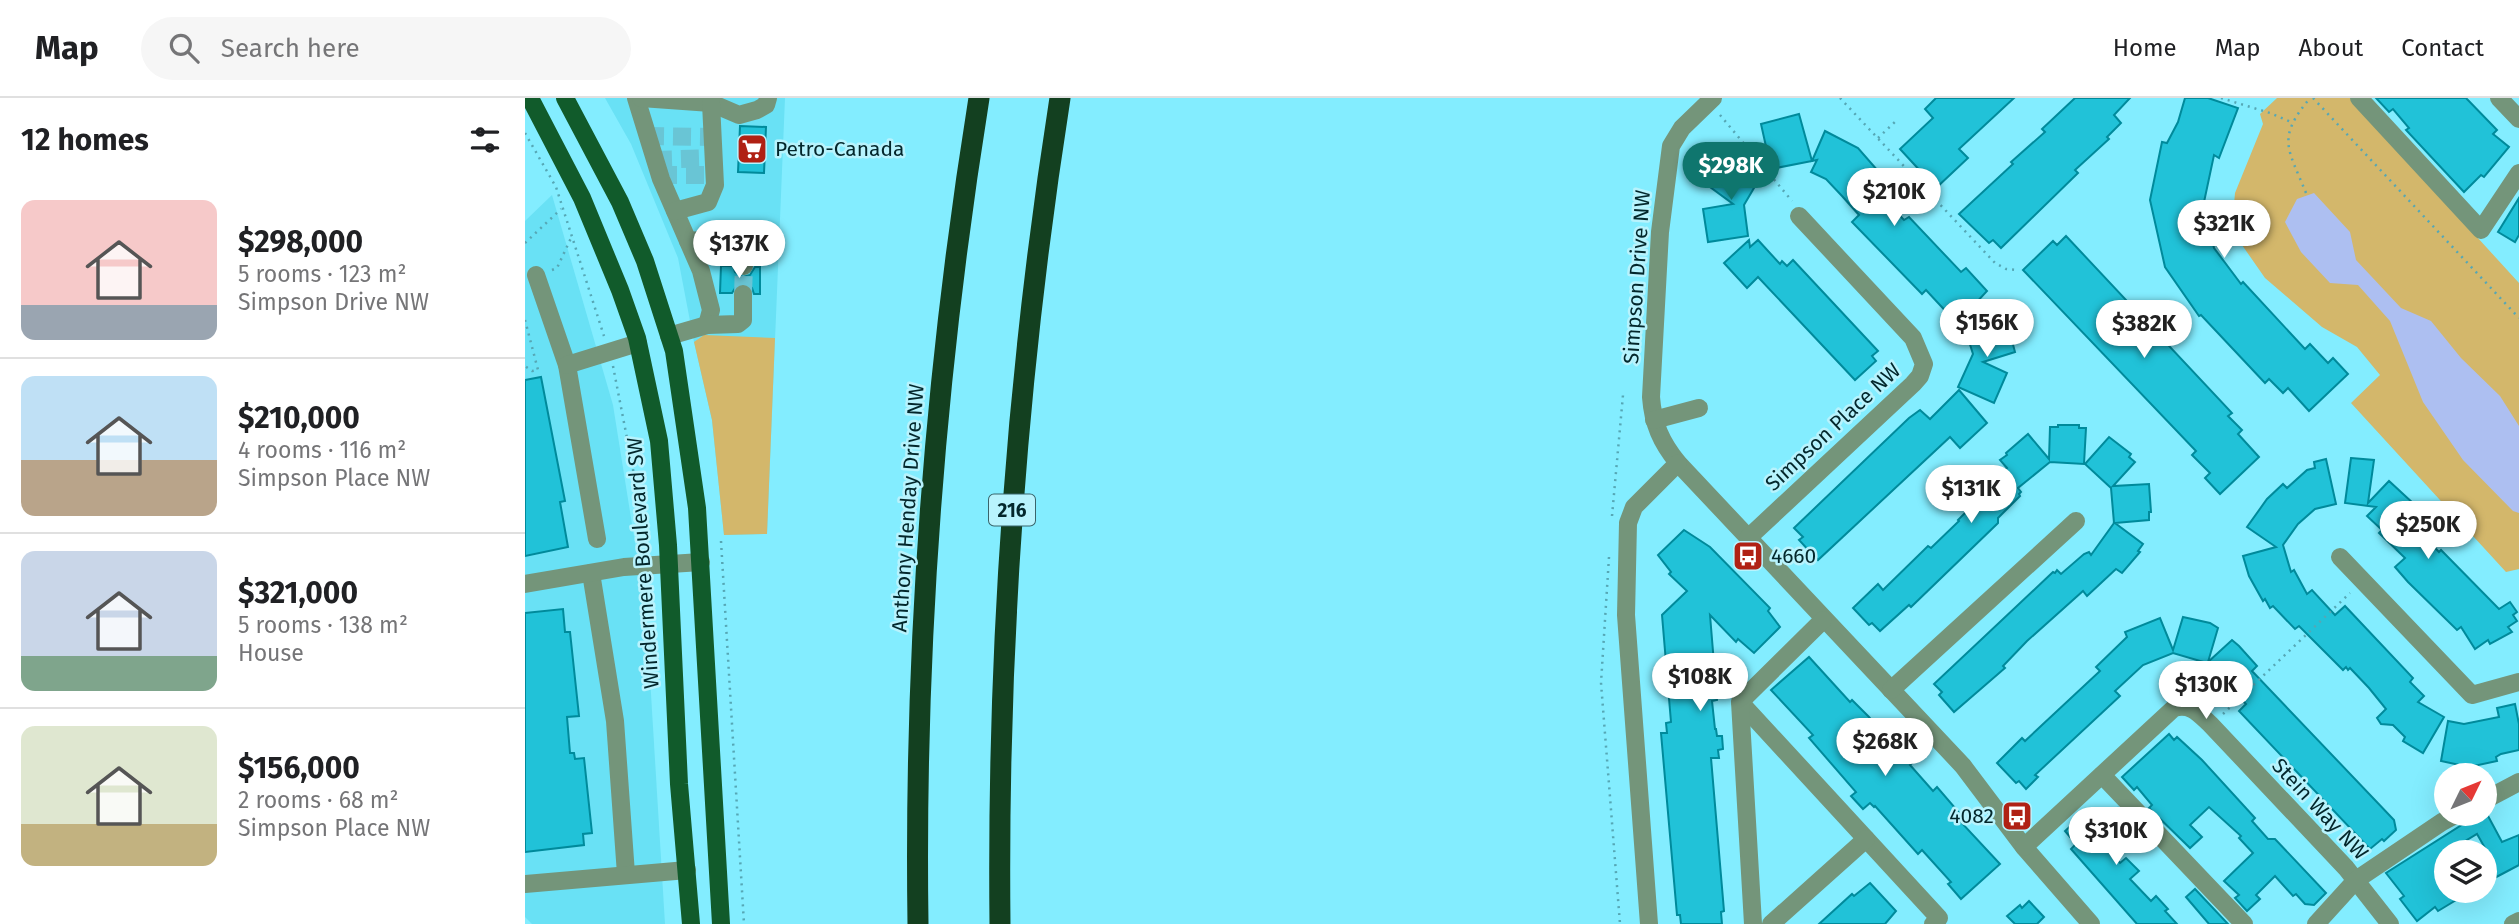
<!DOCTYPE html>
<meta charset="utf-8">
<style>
:root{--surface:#fff;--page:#f6f6f6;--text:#202124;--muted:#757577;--line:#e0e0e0;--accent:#0f766e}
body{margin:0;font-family:"Fira Sans",sans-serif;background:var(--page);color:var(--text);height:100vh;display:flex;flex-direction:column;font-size:26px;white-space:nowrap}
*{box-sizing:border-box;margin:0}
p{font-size:23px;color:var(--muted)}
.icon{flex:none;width:38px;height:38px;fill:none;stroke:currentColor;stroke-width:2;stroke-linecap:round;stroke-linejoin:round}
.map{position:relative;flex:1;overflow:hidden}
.sheet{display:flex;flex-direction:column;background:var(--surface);width:525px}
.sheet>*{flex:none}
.needle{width:46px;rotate:47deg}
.buttons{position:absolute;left:1909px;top:665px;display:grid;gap:14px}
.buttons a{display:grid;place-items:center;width:63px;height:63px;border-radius:50%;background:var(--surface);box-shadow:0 7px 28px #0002;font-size:35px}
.price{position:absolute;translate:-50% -60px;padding:0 16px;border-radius:24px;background:#fff;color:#222;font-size:23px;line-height:46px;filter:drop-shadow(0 2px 4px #0008)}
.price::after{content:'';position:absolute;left:50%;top:42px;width:21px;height:16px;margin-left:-10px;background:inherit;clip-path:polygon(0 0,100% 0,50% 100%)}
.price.active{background:var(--accent);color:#fff}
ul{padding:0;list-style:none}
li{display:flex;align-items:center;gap:21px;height:175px;padding:0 21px}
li+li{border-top:2px solid var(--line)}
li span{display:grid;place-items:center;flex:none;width:196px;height:140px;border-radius:14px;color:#555}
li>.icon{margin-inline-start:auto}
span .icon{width:84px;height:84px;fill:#fffc;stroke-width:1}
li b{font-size:30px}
h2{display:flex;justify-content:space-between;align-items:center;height:84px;padding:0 21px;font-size:30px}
header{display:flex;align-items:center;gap:42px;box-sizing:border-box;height:98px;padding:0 35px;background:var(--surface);border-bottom:2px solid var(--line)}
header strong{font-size:33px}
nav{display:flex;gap:38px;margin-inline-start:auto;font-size:24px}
.search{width:490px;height:63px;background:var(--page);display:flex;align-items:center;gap:18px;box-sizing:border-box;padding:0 24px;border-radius:38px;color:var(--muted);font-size:26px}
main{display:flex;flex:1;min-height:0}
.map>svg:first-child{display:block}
.built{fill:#69e1f5}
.green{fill:#d3b76b}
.water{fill:#adbff1}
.building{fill:#21c2d8;stroke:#008a9b;stroke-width:2}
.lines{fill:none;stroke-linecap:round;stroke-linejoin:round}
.minor-tunnel{stroke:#69c5d5;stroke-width:18;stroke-dasharray:18 9;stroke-linecap:butt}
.path{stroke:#56a7b5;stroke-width:2.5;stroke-dasharray:2 5;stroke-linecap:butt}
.minor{stroke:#74957a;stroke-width:18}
.major{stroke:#115b2b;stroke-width:18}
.highway{stroke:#134020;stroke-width:21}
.labels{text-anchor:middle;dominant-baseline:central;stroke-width:5;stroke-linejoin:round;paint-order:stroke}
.shield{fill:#b8f3fd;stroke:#39646b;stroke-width:2}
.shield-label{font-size:19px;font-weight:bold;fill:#03272c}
.poi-label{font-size:21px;fill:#03272c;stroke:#b8f3fd;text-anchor:start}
.street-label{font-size:21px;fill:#03272c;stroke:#b8f3fd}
</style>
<header>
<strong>Map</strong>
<div class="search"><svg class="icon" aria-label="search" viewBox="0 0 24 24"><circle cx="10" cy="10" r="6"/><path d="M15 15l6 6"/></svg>Search here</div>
<nav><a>Home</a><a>Map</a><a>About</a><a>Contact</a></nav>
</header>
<main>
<section class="sheet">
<h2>12 homes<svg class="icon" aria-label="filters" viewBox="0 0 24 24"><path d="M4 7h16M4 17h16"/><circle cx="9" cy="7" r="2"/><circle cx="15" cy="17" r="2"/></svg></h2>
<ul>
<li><span style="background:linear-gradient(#f6c9c9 75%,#9aa5b1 0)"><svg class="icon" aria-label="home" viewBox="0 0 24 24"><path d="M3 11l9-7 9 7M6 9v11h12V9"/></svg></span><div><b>$298,000</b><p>5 rooms · 123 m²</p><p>Simpson Drive NW</p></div></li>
<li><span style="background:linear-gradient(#bfe0f5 60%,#b9a48a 0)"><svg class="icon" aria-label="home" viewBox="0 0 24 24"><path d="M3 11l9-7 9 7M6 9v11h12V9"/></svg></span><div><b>$210,000</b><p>4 rooms · 116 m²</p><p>Simpson Place NW</p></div></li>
<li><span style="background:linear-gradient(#c9d6e8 75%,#7fa58c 0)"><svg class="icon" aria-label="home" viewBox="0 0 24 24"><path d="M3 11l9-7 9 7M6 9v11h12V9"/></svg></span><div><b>$321,000</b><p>5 rooms · 138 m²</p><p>House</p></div></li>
<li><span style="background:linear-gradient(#dfe7d0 70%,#c2b280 0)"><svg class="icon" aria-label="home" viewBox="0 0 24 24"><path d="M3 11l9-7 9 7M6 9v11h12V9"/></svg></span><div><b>$156,000</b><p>2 rooms · 68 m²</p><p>Simpson Place NW</p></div></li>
</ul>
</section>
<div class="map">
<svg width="1994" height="826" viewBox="0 0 1994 826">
<rect width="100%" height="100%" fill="#83edff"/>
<g class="built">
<path d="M80 0H260L242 436 199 437 187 322 169 244 153 160 106 46Z"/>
<path d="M27 97 88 307 121 514 140 826H7L0 819V123Z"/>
</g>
<g class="green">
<path d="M1752 0H1825L1994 185V471L1981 474 1826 305 1855 277 1832 249 1797 229 1740 180 1717 147 1708 118 1710 95 1738 26 1735 16Z"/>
<path d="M179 237 250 240 242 436 199 437 187 322 169 244Z"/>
</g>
<path class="water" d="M1789 95 1825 134 1831 162 1876 210 1906 223 1936 260 1975 298 1994 328V415L1988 413 1938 362 1898 304 1865 223 1833 187 1805 185 1776 154 1760 124 1772 101Z"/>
<g class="building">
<path d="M1411 0H1489L1434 51 1443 60 1411 90 1375 51 1408 20 1400 11Z"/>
<path d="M1550 0H1605L1589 17 1596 25 1582 39 1584 41 1550 72 1553 75 1476 150 1468 142 1464 145 1434 116 1488 66 1486 64 1520 34 1517 31Z"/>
<path d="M1660 0H1683L1713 10 1694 60 1689 57 1679 104 1689 150 1716 186 1718 184 1780 251 1785 246 1803 265 1808 260 1823 276 1784 313 1763 290 1758 295 1744 281 1740 285 1676 217 1674 218 1640 169 1625 102 1637 44 1642 45 1653 24Z"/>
<path d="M1851 0H1941L1972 32 1968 36 1984 49 1959 79 1956 77 1939 94 1881 32 1884 30 1868 11 1864 14Z"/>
<path d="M1274 16 1287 63 1246 71 1236 26Z"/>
<path d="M215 28 241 29 239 75 213 74Z"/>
<path d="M1300 33 1333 50 1360 81 1350 91 1379 122 1384 119 1436 174 1441 170 1462 193 1437 220 1434 213 1427 220 1401 192 1397 196 1327 124 1334 117 1317 98 1301 81 1286 74 1292 62 1287 63Z"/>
<path d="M1206 59 1236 78 1219 107 1223 138 1183 144 1178 111 1208 106 1185 89Z"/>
<path d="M1994 100V137L1990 144 1973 134Z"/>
<path d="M1541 138 1707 315 1703 318 1717 332 1713 336 1734 359 1695 396 1680 380 1685 375 1667 357 1671 353 1498 172 1528 143 1532 147Z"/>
<path d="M1224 142 1225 149 1233 142 1255 166 1257 163 1262 168 1268 162 1353 253 1347 258 1351 263 1330 282 1233 179 1222 190 1199 165Z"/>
<path d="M196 168H208L210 174 218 179 225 177 230 169H235V196H229L227 190 219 185 212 187 207 195H195Z"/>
<path d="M1481 220 1490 254 1458 264 1482 275 1469 305 1433 289 1448 256 1440 231Z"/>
<path d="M16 279 40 403 35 404 43 449 0 458V282Z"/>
<path d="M1434 292 1462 325 1435 350 1425 339 1293 462 1287 456 1274 442 1278 439 1269 430 1384 320 1395 312 1405 321Z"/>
<path d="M1533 327H1554V330H1561L1559 366 1525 364 1493 390 1496 394 1494 396 1495 398 1473 420V425L1386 509 1384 507 1355 533 1347 525 1344 527 1328 510 1353 486 1358 492 1403 448 1406 450 1434 423 1433 422 1458 397 1456 395 1482 370 1475 362 1482 357 1481 355 1503 336 1524 361 1525 329H1533Z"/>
<path d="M1584 339 1606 356 1604 359 1610 364 1588 388 1624 386 1626 414H1624V422L1590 425 1618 446 1613 453 1615 454 1597 475 1591 471 1562 498 1558 493 1502 543 1478 568 1480 570 1429 614 1414 597 1417 594 1409 586 1528 474 1530 475 1532 472 1536 476 1559 456 1564 454 1566 457 1589 425 1586 390 1560 366Z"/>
<path d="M1826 360 1849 362 1843 405 1864 383 1903 419 1892 431 1914 454 1916 452 1974 511 1985 504 1992 514 1988 517 1992 523 1983 529 1987 534 1965 546 1963 542 1950 551 1936 529 1932 532 1883 484 1870 469 1880 460 1854 435 1857 432 1842 418 1851 409 1820 405Z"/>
<path d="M1801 361 1811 406 1790 411 1773 426 1758 447 1766 474 1769 472 1782 496 1787 492 1810 517 1820 508 1888 580 1885 584 1899 598 1893 604 1919 619 1898 655 1878 643 1880 639 1868 627 1856 626 1852 620 1861 611 1844 590 1825 570 1823 572 1821 569 1818 572 1774 528 1770 531 1748 508 1745 510 1740 501 1738 503 1724 478 1718 458 1751 449 1722 429 1742 401 1758 386 1762 390 1782 372 1790 370 1789 364Z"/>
<path d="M1159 432 1185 449 1245 510 1243 513 1255 529 1229 555 1213 541 1211 544 1185 517 1192 602 1187 603 1190 631H1191L1192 638H1197L1198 651 1193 652 1194 660H1186L1199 813 1196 814 1197 826H1156L1155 817H1152L1136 635H1142L1141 625 1146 624 1137 517 1162 493 1144 476 1146 474 1133 457Z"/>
<path d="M38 511 40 534H45L54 618 42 619 45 655H49L50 661 59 660 67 735 58 736 59 747 0 754V515Z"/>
<path d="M1658 519 1685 525 1693 530 1683 564 1707 542 1714 548 1732 568 1727 573 1869 722 1871 732 1859 743 1857 741 1845 751 1714 613 1721 606 1680 567 1682 565 1648 555 1618 567 1590 593 1595 598 1510 677 1513 679 1501 691 1494 683 1491 685 1472 665 1497 640 1500 643 1575 573 1571 569 1602 539 1600 534 1635 520 1648 552Z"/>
<path d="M1284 559 1325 604 1327 602 1344 619 1353 630 1349 634 1367 654 1370 651 1376 657 1380 653 1389 663 1385 667 1408 693 1412 689 1437 718 1433 721 1475 766 1436 801 1423 786 1426 784 1397 752 1393 756 1350 708 1349 709 1345 705 1338 711 1326 698 1331 694 1284 640 1288 637 1246 592Z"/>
<path d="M1990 606 1994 626V652L1976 656 1971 659 1972 663 1944 669 1916 663 1923 623 1939 626 1974 619 1972 610Z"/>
<path d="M1644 636 1649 642 1652 639 1677 662 1730 720 1727 723 1743 741H1750L1801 795 1789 807 1780 806 1771 796 1768 798 1750 778 1731 797 1735 801 1722 813 1710 800 1714 797 1699 783 1728 755 1714 740 1716 738 1684 709 1665 727 1677 739 1665 750 1624 710 1627 707 1612 689 1609 692 1597 679Z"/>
<path d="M1593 710 1620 738 1611 747 1594 728 1576 745 1595 765 1601 760 1614 773 1605 781 1626 803 1631 798 1643 811 1640 813 1652 826H1612L1546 751 1551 746 1540 733 1561 714 1574 728Z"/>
<path d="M1943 716H1962L1977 744 1994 737V767L1960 785V750L1952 736 1922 754V793H1946L1913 813 1910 809 1892 823 1875 801 1879 798 1861 775 1938 726Z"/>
<path d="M1345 785 1371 813 1360 826H1294L1327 796 1329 798Z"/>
<path d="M1670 791 1703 826H1684L1661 799Z"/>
<path d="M1504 803 1519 819 1512 826H1490L1482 818 1495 807 1497 810Z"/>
</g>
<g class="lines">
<g class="minor-tunnel">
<path d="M121 38 188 39"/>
<path d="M129 62 189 60"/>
<path d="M134 77H190"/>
<path d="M218 196 219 168"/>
</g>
<g class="path">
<path d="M1315 0 1470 165 1481 171 1492 172"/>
<path d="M1696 0 1745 15 1766 24"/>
<path d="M1788 0 1994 220"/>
<path d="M1195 17 1267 103"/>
<path d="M0 35 31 89 79 238"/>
<path d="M1353 40 1373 21"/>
<path d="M1781 95C1763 50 1751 41 1785 0"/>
<path d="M0 145 36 111"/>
<path d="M27 172 32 170 46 140"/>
<path d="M0 222 13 272 7 273 0 268"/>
<path d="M88 268 108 371 115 448"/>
<path d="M1087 418 1098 297"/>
<path d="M196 443 219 826"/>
<path d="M1084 459 1076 585 1095 826"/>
<path d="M1698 616 1825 495"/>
</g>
<g class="minor">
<path d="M111 0 136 81 176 173 186 212 182 227"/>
<path d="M116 0 186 5 214 17 232 12 241 7 243 0"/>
<path d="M1188 0 1157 30 1146 48 1135 134 1126 299C1128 326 1136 344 1153 365L1438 668 1499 749 1566 826"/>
<path d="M1834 0 1956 132 1994 75"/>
<path d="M1974 0 1994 21"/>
<path d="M150 113 183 104 190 87 186 5"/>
<path d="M163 143 214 139 219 143V168"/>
<path d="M11 177 42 267 72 441"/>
<path d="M144 238 182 227 213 226 218 222V196"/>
<path d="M42 267 113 245"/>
<path d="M1129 322 1174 310"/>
<path d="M1223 440 1388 286 1395 278 1399 266 1388 240 1274 118"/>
<path d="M1815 459 1947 597 1994 584"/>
<path d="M66 475 90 623 101 776"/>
<path d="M0 486 99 469 176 464"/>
<path d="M1366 592 1551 423"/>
<path d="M1215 604 1414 820 1408 826"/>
<path d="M1577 677 1719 826"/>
<path d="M1960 702 1994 684"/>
<path d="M1499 749 1649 610C1666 605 1674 616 1686 627L1821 770 1865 826"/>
<path d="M0 786 162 772"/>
<path d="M1124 826 1101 517 1103 425 1109 409 1153 365"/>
<path d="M1228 826 1215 604 1298 522"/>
<path d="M1246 826 1341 741"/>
<path d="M1791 826 1831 782 1917 724 1932 716"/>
<path d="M1988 826 1994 823"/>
</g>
<g class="major">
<path d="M5 0 57 100 95 192 112 240 134 343 143 447 154 686 166 826"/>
<path d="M40 0 95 104 120 163 149 253 172 410 196 826"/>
</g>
<g class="highway">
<path d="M393 826C389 550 410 273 454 0"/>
<path d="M475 826C472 550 492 273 535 0"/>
</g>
</g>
<defs>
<g id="supermarket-square" transform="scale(1.575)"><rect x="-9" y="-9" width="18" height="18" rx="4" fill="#b02114" stroke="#b8f3fd"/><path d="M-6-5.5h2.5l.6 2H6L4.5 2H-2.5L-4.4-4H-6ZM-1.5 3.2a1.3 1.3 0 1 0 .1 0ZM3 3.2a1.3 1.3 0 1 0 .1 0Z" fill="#fff"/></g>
<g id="bus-square" transform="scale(1.575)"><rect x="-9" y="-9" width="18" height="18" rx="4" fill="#b02114" stroke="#b8f3fd"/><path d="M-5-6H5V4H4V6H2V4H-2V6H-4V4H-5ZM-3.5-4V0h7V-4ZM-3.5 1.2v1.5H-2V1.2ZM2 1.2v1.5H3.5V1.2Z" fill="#fff"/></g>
</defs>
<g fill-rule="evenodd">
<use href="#supermarket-square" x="227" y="51"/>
<use href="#bus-square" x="1223" y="458"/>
<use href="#bus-square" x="1492" y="718"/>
</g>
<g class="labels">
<rect class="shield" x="464" y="396.5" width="46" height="31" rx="5"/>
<g class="shield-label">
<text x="487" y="412">216</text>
</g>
<g class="poi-label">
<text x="250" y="51">Petro-Canada</text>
<text x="1246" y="458">4660</text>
<text x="1469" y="718" text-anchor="end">4082</text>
</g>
<g class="street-label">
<text transform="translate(1112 179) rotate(-86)">Simpson Drive NW</text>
<text transform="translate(1308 329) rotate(-43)">Simpson Place NW</text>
<text transform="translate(383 410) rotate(-86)">Anthony Henday Drive NW</text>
<text transform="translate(118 465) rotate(-94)">Windermere Boulevard SW</text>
<text transform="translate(1795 711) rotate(47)">Stein Way NW</text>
</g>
</g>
</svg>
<div class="buttons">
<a><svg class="needle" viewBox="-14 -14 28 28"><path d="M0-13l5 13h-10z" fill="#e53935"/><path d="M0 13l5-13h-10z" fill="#757577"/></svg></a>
<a><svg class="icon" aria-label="layers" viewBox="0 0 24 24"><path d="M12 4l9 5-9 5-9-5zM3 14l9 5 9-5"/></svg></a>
</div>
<b class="price active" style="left:1206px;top:104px">$298K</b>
<b class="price" style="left:1369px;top:130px">$210K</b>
<b class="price" style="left:1699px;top:162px">$321K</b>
<b class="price" style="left:214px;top:182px">$137K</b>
<b class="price" style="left:1462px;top:261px">$156K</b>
<b class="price" style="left:1619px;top:262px">$382K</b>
<b class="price" style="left:1446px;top:427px">$131K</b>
<b class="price" style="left:1903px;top:463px">$250K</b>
<b class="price" style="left:1175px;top:615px">$108K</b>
<b class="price" style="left:1681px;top:623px">$130K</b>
<b class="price" style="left:1360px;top:680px">$268K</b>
<b class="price" style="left:1591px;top:769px">$310K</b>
</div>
</main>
